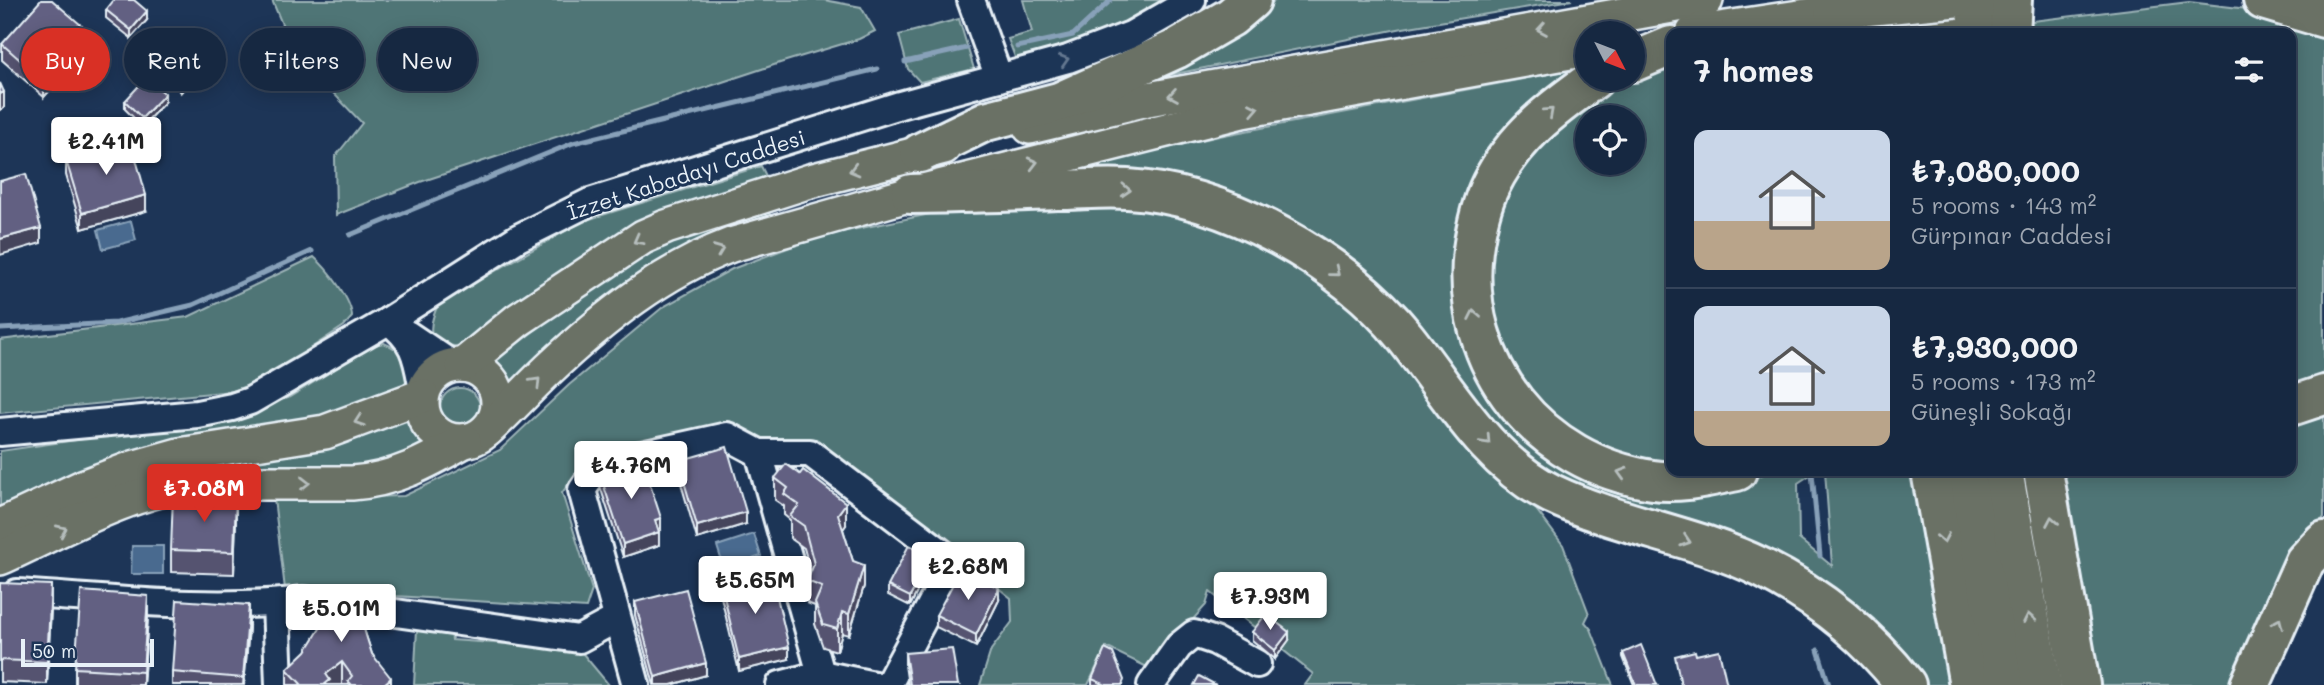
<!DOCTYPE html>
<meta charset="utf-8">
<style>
:root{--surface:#162841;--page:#1f3048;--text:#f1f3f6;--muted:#9ea6b1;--line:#35445a;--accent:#d93025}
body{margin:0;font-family:Mali,sans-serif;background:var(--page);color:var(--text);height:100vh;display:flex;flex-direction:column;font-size:26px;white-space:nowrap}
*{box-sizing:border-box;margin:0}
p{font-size:23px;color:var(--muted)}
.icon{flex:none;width:38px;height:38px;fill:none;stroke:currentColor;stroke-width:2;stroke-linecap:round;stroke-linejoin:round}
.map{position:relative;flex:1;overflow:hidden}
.sheet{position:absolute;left:1666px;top:28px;width:630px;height:448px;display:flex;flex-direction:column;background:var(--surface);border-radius:14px;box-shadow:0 4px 18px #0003,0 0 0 2px var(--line)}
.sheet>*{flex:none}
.banner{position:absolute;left:21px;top:28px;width:665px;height:63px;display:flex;gap:14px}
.needle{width:46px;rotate:132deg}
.buttons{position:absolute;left:1575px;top:21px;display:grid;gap:14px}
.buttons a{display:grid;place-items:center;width:70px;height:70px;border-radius:50%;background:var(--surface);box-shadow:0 4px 18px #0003,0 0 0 2px var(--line);font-size:35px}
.scale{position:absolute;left:21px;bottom:18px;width:133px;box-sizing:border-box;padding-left:7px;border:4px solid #e8f1f8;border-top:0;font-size:19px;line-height:24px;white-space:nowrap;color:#e8f1f8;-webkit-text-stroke:5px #1d3557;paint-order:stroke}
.price{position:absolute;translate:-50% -60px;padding:0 16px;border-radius:7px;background:#fff;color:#222;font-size:23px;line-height:46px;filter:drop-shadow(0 2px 4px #0008)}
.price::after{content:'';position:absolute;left:50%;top:42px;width:21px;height:16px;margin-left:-10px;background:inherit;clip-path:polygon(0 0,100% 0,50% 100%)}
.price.selected{background:var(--accent);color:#fff}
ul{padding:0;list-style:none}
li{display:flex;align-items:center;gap:21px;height:175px;padding:0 28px}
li+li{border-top:2px solid var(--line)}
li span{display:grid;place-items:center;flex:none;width:196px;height:140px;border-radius:14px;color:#555}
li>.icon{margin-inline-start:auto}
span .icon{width:84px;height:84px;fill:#fffc;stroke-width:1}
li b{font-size:30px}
h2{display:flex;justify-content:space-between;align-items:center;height:84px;padding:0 28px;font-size:30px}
.tag{padding:0 24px;border-radius:32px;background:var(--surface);box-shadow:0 4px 18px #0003,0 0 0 2px var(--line);font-size:24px;line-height:63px}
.tag.selected{background:var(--accent);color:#fff}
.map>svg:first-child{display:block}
.green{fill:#507576;stroke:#9cb3b7;stroke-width:2;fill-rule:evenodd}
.water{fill:#486b8f;stroke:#88a1b9;stroke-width:2}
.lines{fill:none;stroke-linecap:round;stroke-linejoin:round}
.stream{stroke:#88a1b9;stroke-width:5}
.minor-casing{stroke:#e8f1f8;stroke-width:32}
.major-casing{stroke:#e8f1f8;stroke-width:38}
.highway-casing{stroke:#e8f1f8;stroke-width:44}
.minor{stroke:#1d3557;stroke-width:26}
.major{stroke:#6b7165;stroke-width:33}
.highway{stroke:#6b7165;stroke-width:38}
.major-bridge-casing{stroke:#e8f1f8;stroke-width:38;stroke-linecap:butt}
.major-bridge{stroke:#6b7165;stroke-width:33}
.wall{fill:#545370;stroke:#e8f1f8;stroke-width:2}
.shaded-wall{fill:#45445b;stroke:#e8f1f8;stroke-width:2}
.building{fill:#626182;stroke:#e8f1f8;stroke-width:2}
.oneway{stroke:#b6bebd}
.oneway2{stroke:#64778f}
.labels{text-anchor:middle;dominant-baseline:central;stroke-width:6;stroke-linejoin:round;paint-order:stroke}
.street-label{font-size:21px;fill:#e8f1f8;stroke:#1d3557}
</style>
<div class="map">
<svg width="2324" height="685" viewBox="0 0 2324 685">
<rect width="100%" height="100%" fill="#1d3557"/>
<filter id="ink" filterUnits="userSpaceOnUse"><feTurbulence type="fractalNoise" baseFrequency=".0143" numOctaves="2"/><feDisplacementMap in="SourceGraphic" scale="14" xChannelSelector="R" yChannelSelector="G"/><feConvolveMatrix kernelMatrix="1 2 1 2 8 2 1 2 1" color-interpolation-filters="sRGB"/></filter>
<g filter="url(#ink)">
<g class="green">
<path d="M272 0H824L861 7 875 31 859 39 786 61 420 182 336 215 335 157 362 123 293 51Z"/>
<path d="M1023 0H1177L1113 35 1018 65 1008 39 1032 32Z"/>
<path d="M1276 0H1572L1403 28 1135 82 1218 40Z"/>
<path d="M2189 2 2256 10 2324 36V373L2292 389 2291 33H2025L2024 22Z"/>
<path d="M959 19 974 69 920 82 908 69 899 35Z"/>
<path d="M1671 60V467L1596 454 1518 384 1494 339 1487 220 1511 173 1579 99 1619 79H1633ZM1587 117H1633V163H1587Z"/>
<path d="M1587 67 1529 116 1460 299 1576 466 1748 481 1771 471H1816L1798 483 1799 539 1832 566 1825 471H1920L1958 685H1919L1655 521 1531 466 1345 261 1054 174 1219 136Z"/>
<path d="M761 166 766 176 604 241 473 344C435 351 421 339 439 303L583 221Z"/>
<path d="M1119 206 1185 215 1247 233 1322 274 1516 483 1563 545 1589 614 1585 622 1591 629 1613 685H1305L1313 674 1210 592 1206 605 1149 668 1106 647 1088 685H980L991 650 1012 622 1011 598 814 441 763 440 724 426 590 455 562 493 592 590 586 608 285 589 274 499 404 496 500 450 569 385 663 307 732 269 817 237 950 210Z"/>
<path d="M768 207 770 215 711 236 506 393 500 379 489 365 592 287 656 247Z"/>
<path d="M314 257C327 268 352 300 352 317L344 326 264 379 233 391 0 413V340L188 317Z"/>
<path d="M384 343C405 352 407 357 409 379L387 398 0 510V451L173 426 288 398 374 345Z"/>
<circle cx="460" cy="408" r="20"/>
<path d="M2324 413V517L2292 563 2238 685H2094L2062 471H2291V421Z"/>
<path d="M416 415C418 430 423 438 435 448L370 467 189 470 341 444Z"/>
<path d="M417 629 451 632 452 640 579 649 609 685H414Z"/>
</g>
<g class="water">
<path d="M131 221 136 240 103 249 98 230Z"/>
<path d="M754 534 761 556 724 568 717 546Z"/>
<path d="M132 546H163V574H131Z"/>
</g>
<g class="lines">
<g class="stream">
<path d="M1017 47 1073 35 1111 0"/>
<path d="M905 62 967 48"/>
<path d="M350 235 573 143 877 69"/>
<path d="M0 329 116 323 193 305 312 251"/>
<path d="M1812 473 1820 556"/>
<path d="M1818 650 1829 685"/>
</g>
<g class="minor-casing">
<g id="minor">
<path d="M971 0 999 78"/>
<path d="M388 321C416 341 417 359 423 390"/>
<path d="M407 334 453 365"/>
<path d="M0 432 197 414 232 407 250 401 388 321 518 238 590 202 900 105 1068 59 1131 35 1192 0"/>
<path d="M759 453 821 674"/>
<path d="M17 593C112 599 210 611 304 600L579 639 616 619"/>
<path d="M276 603 279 685"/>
<path d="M636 685 582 490 600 464 727 436 759 453H810L954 562 888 685"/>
<path d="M780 685 821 674 874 685"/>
<path d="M1151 685 1179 646 1194 634 1215 641 1257 664"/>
</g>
</g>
<g class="major-casing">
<g id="major">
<path d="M1693 33 1832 12"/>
<path d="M1030 127 1148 99 1706 0"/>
<circle cx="460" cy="403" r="38"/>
<path d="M463 365 518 320 643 237 666 227 810 181 944 147"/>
<path d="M487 430C509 410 528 389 549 369 602 319 662 271 731 245L911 194 1242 111 1587 49"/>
<path d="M0 526 85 486 133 468 179 455 325 432 422 396"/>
<path d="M0 558C62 530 128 491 197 483H352C395 480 427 462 464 441"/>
</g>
</g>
<g class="highway-casing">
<g id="highway">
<path d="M2263 0 2324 18"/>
<path d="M1701 33 1705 31"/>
<path d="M1899 33 1900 0"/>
<path d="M1939 33 1943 0"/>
<path d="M1975 33 1977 0"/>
<path d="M2010 33 2012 0"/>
<path d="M1633 62 1671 46"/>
<path d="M1594 79C1553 108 1514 137 1491 184 1481 204 1476 228 1473 250 1459 365 1540 464 1653 480 1681 484 1711 476 1737 471"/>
<path d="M920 153 986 121 1059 102 1176 49 1231 17 1251 0"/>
<path d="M911 194C960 193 1008 192 1057 190 1080 190 1104 187 1128 189 1227 195 1343 260 1405 337 1449 392 1486 461 1552 494 1617 525 1697 536 1762 568 1818 596 1868 636 1906 685"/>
<path d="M2291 406 2324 395"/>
<path d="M1931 471 1969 685"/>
<path d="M1969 471 1975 516 2006 685"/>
<path d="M2003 471 2042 685"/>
<path d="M2043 471 2080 685"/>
<path d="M2250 685 2305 561 2324 541"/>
</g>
</g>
<use href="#minor" class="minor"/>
<use href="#major" class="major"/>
<use href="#highway" class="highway"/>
<g class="major-bridge-casing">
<path id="major-bridge" d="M1832 12 1956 0"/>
</g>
<use href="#major-bridge" class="major-bridge"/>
</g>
<g class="wall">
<path d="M106 10 147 20 131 38 106 18Z"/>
<path d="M2 44 88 47 44 97 2 60Z"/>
<path d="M157 63 198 74 181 92 157 71Z"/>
<path d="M125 101 165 102 142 126 125 109Z"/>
<path d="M66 160 146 211 82 229 66 175Z"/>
<path d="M678 461 746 524 697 539 678 473Z"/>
<path d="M599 471 641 477 661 530 659 531V545L623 557 599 483Z"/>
<path d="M775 478 846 525 843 529 853 561 864 586 849 635 842 633 837 651 823 647 815 624V606L807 603V581L811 573 804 548 790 538V520L784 515V506L775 500Z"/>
<path d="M236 519 234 574 171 572V550Z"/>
<path d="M931 564 910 606 888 595V586Z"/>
<path d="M0 583 51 607 47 684 0 682Z"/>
<path d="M721 584 789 659 739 671 721 597Z"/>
<path d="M999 600 976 647 936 627V615Z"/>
<path d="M635 602 706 675 671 685H654L635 615Z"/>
<path d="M148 617 143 685H75V668Z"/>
<path d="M363 626 372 654 391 685H287V669Z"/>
<path d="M249 627 244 685H172V672Z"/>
<path d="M1252 632 1289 640 1275 659 1252 640Z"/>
<path d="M905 653 958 685H908L905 665Z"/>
<path d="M1623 653 1657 685H1634L1623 657Z"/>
<path d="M1092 679 1124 685H1092Z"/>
</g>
<g class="shaded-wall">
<path d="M147 11V20L131 38V30Z"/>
<path d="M88 31V47L44 97V81Z"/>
<path d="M198 66V74L181 92V84Z"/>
<path d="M4 92V108L0 110V94Z"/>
<path d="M165 94V102L142 126V118Z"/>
<path d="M146 195V211L82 229V213Z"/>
<path d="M41 228V243L0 255V239Z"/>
<path d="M236 497V519L234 574V552Z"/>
<path d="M846 503V525L838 536V514Z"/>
<path d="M746 512V524L697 539V526Z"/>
<path d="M661 518V530L655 532V520Z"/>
<path d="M659 532V545L623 557V544Z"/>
<path d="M931 556V564L910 606V597Z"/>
<path d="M864 565V586L849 635V614Z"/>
<path d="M51 585V607L47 684V662Z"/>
<path d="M999 588V600L976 647V635Z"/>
<path d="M148 596V617L143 685V672Z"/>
<path d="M249 605V627L244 685H243Z"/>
<path d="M842 612V633L837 651V629Z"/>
<path d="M1289 632V640L1275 659V650Z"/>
<path d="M789 647V659L739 671V659Z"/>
<path d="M342 662V685H324L326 674Z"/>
<path d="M706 663V675L671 685H655V677Z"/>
<path d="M391 678V685H383Z"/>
</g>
<g class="building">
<path d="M41 0H52L88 31 44 81 2 44Z"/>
<path d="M114 0H134L147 11 131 30 106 10Z"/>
<path d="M173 43 198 66 181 84 157 63Z"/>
<path d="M147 77 165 94 142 118 125 101Z"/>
<path d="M0 83 4 92 0 94Z"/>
<path d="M131 141 146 195 82 213 66 160Z"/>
<path d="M26 174 41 228 0 239V181Z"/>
<path d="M727 447 746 512 697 526 678 461Z"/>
<path d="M635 459 641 477 647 475 661 518 655 520 659 532 623 544 599 471Z"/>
<path d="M786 464 800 474 803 470 846 503 838 514 853 561 864 565 849 614 842 612 837 629 823 625 815 603 822 587 807 581 814 564 804 526 790 516 799 505 784 494 788 488 775 478Z"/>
<path d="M173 495 236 497 234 552 171 550Z"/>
<path d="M909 545 931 556 910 597 888 586Z"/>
<path d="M961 569 999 588 976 635 936 615Z"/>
<path d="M771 572 789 647 739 659 721 584Z"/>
<path d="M0 583 51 585 47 662 0 660Z"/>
<path d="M330 585 362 589 363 626 372 654 391 678 383 685H352L348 681 352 676 342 662 326 674 330 680 324 685H302L287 669 306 651 324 622Z"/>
<path d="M686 589 706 663 655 677 635 602Z"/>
<path d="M81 591 148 596 143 672 75 668Z"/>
<path d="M177 600 249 605 243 678 172 672Z"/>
<path d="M1266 614 1289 632 1275 650 1252 632Z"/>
<path d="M1641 645 1657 685H1636L1623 653Z"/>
<path d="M952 649 958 685H910L905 653Z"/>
<path d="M1105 649 1113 653 1124 680 1122 685H1106L1092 679Z"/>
<path d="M1719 650 1727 685H1681L1675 656 1695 651 1696 655Z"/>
<path d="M1199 676 1216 685H1194Z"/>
</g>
<defs><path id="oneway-chevron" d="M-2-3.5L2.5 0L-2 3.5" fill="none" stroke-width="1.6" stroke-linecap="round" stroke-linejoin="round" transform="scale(1.75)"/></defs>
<g class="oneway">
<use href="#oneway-chevron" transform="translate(1542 29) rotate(170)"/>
<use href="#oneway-chevron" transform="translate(1173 95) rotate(170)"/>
<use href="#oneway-chevron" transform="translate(1254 109) rotate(-11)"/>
<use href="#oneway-chevron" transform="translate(1549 112) rotate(-42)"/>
<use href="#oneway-chevron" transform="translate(1033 163) rotate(-14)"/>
<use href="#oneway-chevron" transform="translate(854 170) rotate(165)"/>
<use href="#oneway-chevron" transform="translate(1126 190) rotate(3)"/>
<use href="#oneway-chevron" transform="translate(638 240) rotate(151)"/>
<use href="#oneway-chevron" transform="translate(719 250) rotate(-21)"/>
<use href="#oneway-chevron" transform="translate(1335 272) rotate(39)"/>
<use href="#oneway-chevron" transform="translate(1474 315) rotate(-101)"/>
<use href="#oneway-chevron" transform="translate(536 382) rotate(-46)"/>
<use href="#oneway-chevron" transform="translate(359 421) rotate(161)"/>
<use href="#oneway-chevron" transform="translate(1486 440) rotate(47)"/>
<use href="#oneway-chevron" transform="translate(1622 473) rotate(-164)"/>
<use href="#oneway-chevron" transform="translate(305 483)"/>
<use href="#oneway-chevron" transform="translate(2052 521) rotate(-100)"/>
<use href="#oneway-chevron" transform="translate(62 530) rotate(-24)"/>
<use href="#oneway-chevron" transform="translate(1943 538) rotate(80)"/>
<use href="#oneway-chevron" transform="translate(1686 541) rotate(18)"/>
<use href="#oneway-chevron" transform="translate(2029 618) rotate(-101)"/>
<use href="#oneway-chevron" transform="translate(2278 623) rotate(-66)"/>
</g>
<use class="oneway2" href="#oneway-chevron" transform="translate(1064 60) rotate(-17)"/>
</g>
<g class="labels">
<g class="street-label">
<text transform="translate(686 174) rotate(-18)">İzzet Kabadayı Caddesi</text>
</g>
</g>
</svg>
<div class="buttons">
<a><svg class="needle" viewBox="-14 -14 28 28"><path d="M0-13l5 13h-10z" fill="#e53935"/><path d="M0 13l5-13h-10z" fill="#9ea6b1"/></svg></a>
<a><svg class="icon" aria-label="locate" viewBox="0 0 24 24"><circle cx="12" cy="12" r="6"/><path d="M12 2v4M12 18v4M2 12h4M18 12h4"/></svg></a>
</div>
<div class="scale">50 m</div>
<b class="price" style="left:106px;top:177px">₺2.41M</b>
<b class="price" style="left:631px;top:501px">₺4.76M</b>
<b class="price selected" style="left:204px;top:524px">₺7.08M</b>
<b class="price" style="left:968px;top:602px">₺2.68M</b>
<b class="price" style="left:755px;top:616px">₺5.65M</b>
<b class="price" style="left:1270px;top:632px">₺7.93M</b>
<b class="price" style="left:341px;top:644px">₺5.01M</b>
<div class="banner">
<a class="tag selected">Buy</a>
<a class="tag">Rent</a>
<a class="tag">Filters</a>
<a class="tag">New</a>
</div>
<section class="sheet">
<h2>7 homes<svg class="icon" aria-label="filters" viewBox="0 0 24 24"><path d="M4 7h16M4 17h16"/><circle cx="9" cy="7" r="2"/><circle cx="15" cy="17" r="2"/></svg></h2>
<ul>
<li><span style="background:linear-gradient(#c9d6e8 65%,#b9a48a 0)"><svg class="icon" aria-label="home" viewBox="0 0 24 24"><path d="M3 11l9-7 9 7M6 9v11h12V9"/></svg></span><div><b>₺7,080,000</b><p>5 rooms · 143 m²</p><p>Gürpınar Caddesi</p></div></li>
<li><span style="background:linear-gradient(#c9d6e8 75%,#b9a48a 0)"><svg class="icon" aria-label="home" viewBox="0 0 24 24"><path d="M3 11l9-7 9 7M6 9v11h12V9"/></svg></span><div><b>₺7,930,000</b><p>5 rooms · 173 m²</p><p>Güneşli Sokağı</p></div></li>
</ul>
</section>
</div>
